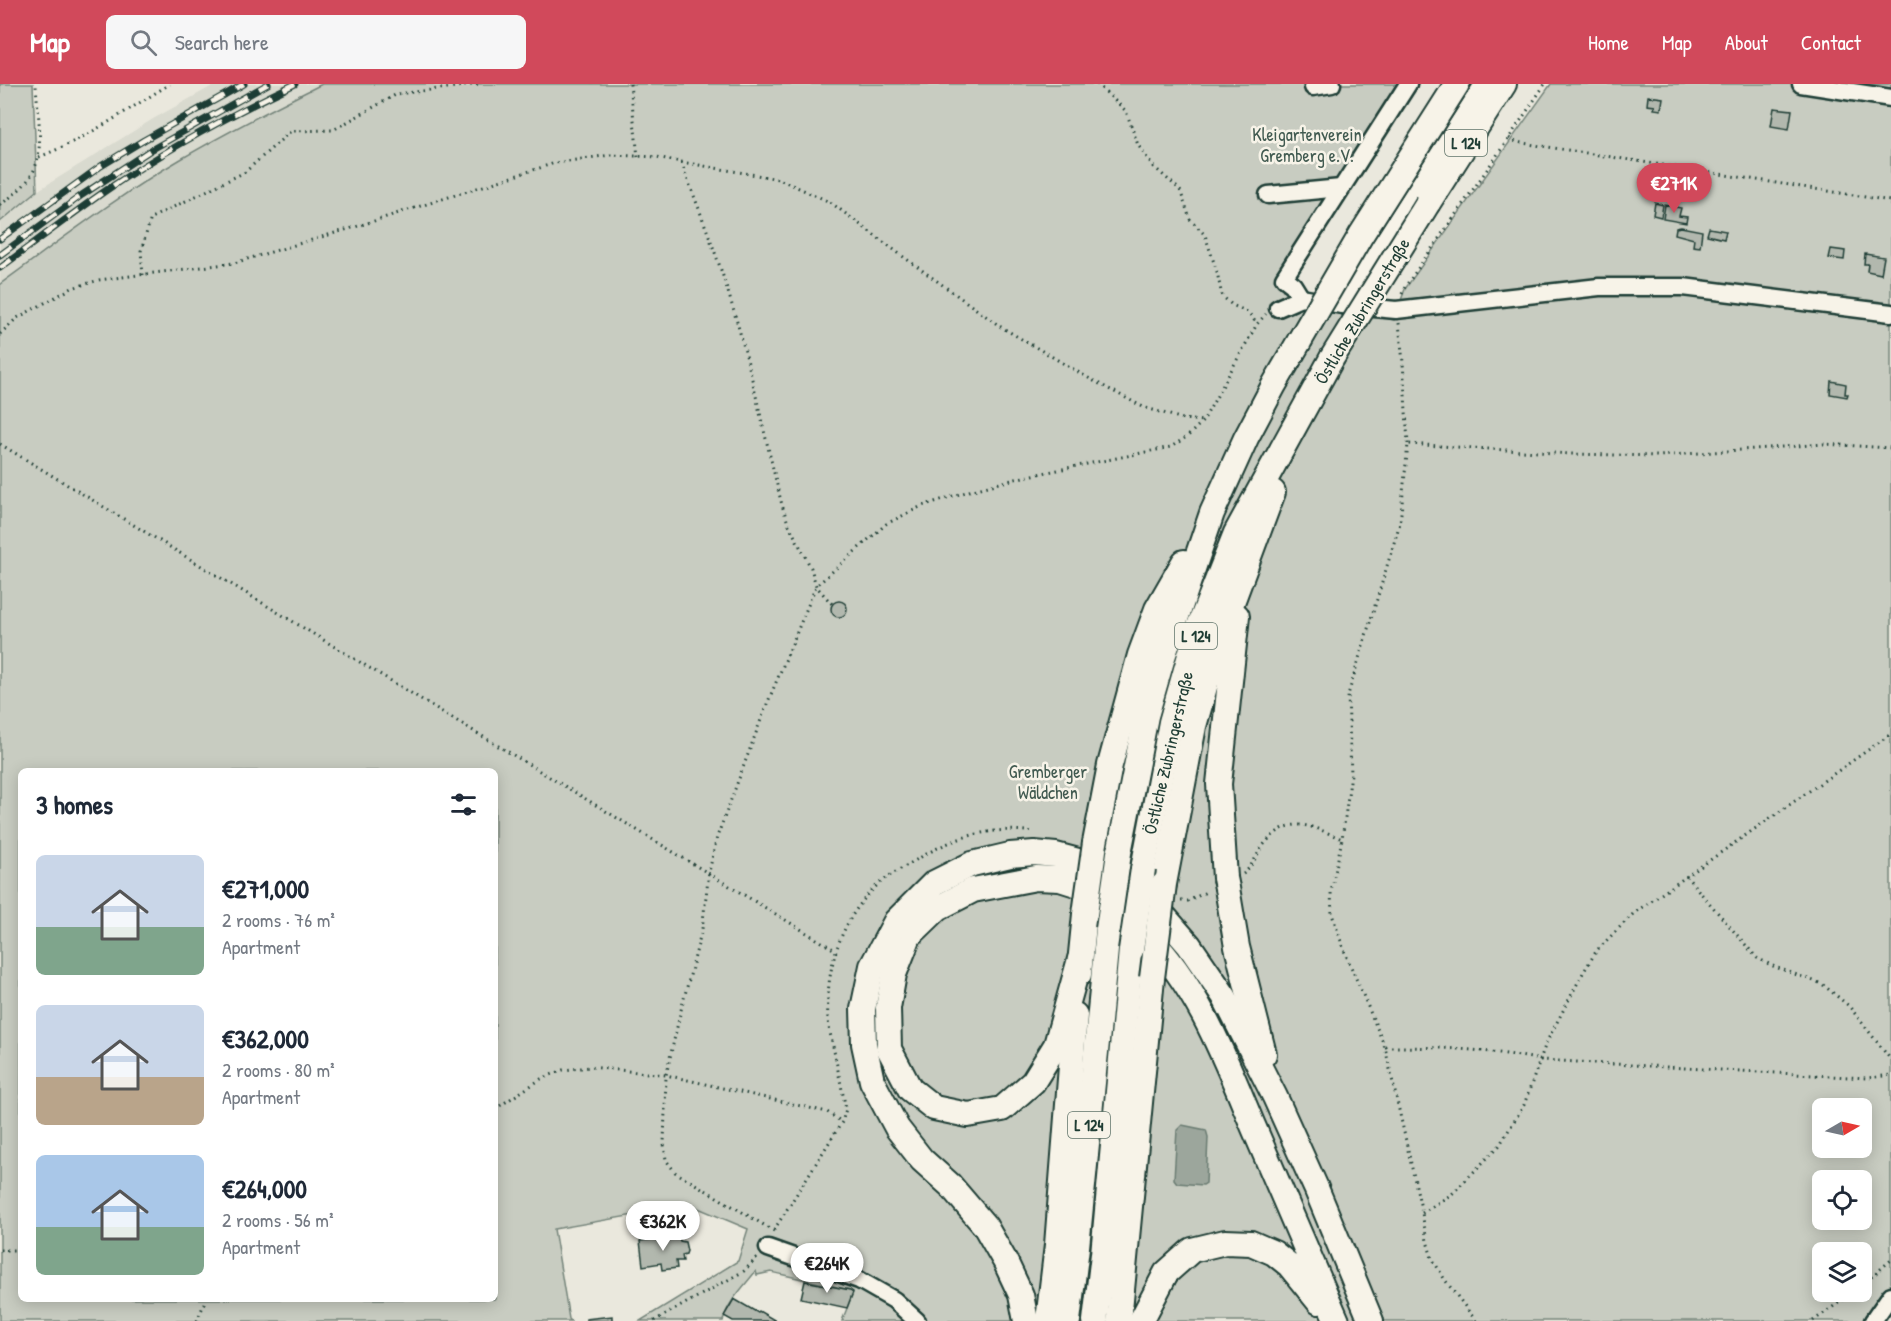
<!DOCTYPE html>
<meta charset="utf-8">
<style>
:root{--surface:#fff;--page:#f6f6f7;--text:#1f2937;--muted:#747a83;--accent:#d1495b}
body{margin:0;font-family:"Patrick Hand",sans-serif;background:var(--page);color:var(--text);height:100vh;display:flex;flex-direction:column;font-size:22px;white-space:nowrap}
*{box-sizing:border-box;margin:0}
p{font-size:20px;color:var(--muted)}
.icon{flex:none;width:33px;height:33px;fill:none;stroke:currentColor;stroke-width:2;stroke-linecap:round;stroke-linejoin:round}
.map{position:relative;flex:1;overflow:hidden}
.side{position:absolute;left:18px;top:684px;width:480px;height:534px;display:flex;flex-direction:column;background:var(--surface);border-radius:9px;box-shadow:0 3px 15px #0003}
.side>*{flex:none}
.needle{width:39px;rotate:81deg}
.buttons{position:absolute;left:1812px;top:1014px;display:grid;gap:12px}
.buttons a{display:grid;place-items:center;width:60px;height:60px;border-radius:9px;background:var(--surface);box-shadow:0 3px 15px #0003;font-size:30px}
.price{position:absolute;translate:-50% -51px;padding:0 14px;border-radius:21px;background:#fff;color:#222;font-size:20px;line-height:39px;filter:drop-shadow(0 2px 3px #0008)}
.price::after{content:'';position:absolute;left:50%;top:36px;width:18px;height:14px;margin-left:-9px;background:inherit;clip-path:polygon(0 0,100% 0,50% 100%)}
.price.on{background:var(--accent);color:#fff}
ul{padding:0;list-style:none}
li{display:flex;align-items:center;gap:18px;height:150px;padding:0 18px}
li span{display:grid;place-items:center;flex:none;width:168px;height:120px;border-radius:9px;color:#555}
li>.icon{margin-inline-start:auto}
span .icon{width:72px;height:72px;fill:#fffc;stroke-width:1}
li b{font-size:26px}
h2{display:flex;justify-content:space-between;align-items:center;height:72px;padding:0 18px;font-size:26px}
header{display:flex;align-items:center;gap:36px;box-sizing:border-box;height:84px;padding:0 30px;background:var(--accent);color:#fff}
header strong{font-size:28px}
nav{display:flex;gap:33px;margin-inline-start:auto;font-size:21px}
.search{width:420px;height:54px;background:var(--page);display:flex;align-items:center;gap:15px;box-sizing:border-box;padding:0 21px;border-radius:9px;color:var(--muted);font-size:22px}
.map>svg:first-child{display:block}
.built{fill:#d9dacf}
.green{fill:#c8ccc1;stroke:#74847a;stroke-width:1.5;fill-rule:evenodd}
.water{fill:#9ca69c;stroke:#6a7c72;stroke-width:1.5}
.building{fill:#b2b8ae;stroke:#1f3d34;stroke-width:1.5}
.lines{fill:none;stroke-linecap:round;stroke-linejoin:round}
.minor-casing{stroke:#1f3d34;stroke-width:21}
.highway-casing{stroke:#1f3d34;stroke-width:28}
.path{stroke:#1f3d34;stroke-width:3;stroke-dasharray:1.5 4.5;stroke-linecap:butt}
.minor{stroke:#f7f3e8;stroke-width:16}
.highway{stroke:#f7f3e8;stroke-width:24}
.rail-casing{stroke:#1f3d34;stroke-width:7}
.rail{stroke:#f7f3e8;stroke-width:4.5;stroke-dasharray:14;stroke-linecap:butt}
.highway-bridge-casing{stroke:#1f3d34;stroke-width:28;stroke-linecap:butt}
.highway-bridge{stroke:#f7f3e8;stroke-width:24}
.labels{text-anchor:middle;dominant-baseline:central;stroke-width:5;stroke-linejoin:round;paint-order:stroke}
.shield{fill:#f7f3e8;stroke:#60746a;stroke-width:1.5}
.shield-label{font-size:16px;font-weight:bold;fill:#1f3d34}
.park-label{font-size:18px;fill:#415a50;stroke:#f7f3e8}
.street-label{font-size:18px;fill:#1f3d34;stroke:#f7f3e8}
</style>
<header>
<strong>Map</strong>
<div class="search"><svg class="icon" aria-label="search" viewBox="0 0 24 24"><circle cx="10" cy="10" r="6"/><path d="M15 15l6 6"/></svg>Search here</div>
<nav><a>Home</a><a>Map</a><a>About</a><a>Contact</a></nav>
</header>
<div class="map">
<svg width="1891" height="1237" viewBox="0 0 1891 1237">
<rect width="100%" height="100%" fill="#eae8dd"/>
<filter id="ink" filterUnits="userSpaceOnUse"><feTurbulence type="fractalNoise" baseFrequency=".0167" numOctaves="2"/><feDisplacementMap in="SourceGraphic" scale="12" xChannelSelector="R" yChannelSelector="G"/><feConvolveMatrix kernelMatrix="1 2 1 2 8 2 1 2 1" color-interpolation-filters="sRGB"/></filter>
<g filter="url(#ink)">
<path class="built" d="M216 0H322L268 27 179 76 68 150 0 200V138L37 107 153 35Z"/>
<g class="green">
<path d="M0 0H33L37 107 0 138Z"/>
<path d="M322 0H1418L1283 206 1394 236 1405 205 1551 0H1891V1202L1867 1237H842L853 1209 850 1206 771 1188 757 1191 756 1187C744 1202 727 1219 723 1237H640L738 1177 748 1145 691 1121 554 1145 569 1235 571 1237H0V200C58 158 119 111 181 75 227 48 274 24 322 0ZM21 687H495V1215H21ZM1822 1024H1862V1064H1822ZM1822 1096H1862V1136H1822ZM1822 1168H1862V1208H1822Z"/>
</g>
<path class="water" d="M1182 1041 1206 1046 1208 1053 1206 1099 1203 1101 1177 1099 1174 1095 1177 1046Z"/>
<g class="building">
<path d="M1648 12 1663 14 1661 26 1654 25 1655 22 1647 21Z"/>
<path d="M1774 24 1792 26 1789 45 1771 42Z"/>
<path d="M1655 119 1663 121 1661 133 1653 131Z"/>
<path d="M1665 121 1681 124 1679 132 1687 133 1686 139 1663 135Z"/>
<path d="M1681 143 1702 147 1700 163 1693 162 1694 155 1675 150 1676 144Z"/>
<path d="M1709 144 1726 147 1724 155 1707 151Z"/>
<path d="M1831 165 1845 167 1844 176 1829 174Z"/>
<path d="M1865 170 1884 173 1881 190 1867 187 1868 180H1864Z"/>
<path d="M1831 297 1846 300 1845 310H1848L1847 313 1830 310Z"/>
<circle cx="839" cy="525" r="8"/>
<path d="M663 1150 668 1153 679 1152 680 1157 685 1158 687 1167 686 1170 682 1171 683 1177H676L677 1184 662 1186 661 1179 643 1182 640 1157 659 1154Z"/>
<path d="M805 1197 850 1206 853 1208 847 1224 801 1214Z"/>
<path d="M734 1215 758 1229 759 1227 776 1237H733L724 1232Z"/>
<path d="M612 1232V1237H586V1235Z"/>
</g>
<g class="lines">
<g class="minor-casing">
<g id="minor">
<path d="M1801 0 1891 14"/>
<path d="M1313 3 1332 0"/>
<path d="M1268 111 1341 104"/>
<path d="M1301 214 1293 201 1284 194 1408 0"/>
<path d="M1342 221 1483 0"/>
<path d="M1278 224 1301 214 1342 221 1396 226 1599 203H1683L1891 229"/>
<path d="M768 1164 859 1196 894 1216 917 1237"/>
<path d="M1873 1237 1891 1211"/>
</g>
</g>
<g class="highway-casing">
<g id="highway">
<path d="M1428 119 1504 0"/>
<path d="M1095 759 1110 681 1140 571 1157 525 1184 478"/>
<path d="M1119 769 1146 632 1163 573 1212 429 1246 354 1274 301 1300 256"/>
<path d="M1143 785 1171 638 1196 550 1236 449 1332 274"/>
<path d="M1225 794 1219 700 1237 532"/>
<path d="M1164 800 1194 642 1218 556 1273 408"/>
<path d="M1227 804 1237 863 1264 970"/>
<path d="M1149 815 1189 861 1224 912 1275 1013 1316 1104 1371 1237"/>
<path d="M1146 850C1199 904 1225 975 1254 1044 1282 1108 1309 1173 1337 1237"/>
<path d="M1080 875 1056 961 1033 998 1002 1025 968 1031 934 1024 910 1005 889 965 888 924 894 890 909 852 938 824 973 806 1036 794 1060 795 1095 806 1106 815"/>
<path d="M1079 890 1085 830"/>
<path d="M1026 1237 1021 1211 1005 1177 985 1142 950 1101 922 1076 897 1044 872 997 864 960 863 925 872 882 896 837 934 799 972 780 1010 771 1034 769 1056 771 1101 783 1111 788"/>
<path d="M1048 1237 1057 1161 1075 931"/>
<path d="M1068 1237 1077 1163 1108 845"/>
<path d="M1095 1237 1103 1170 1131 866"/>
<path d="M1119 1237 1152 894"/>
<path d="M1141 1237 1166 1189 1192 1166 1225 1158 1251 1159 1274 1169 1289 1181 1319 1218"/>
</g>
</g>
<g class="path">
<path d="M630 0 638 73"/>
<path d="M1097 0 1126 27 1138 61 1152 81 1180 106 1190 135 1205 151 1217 188 1222 212 1232 221 1248 228 1257 240"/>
<path d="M1509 54 1516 58 1891 117"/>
<path d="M39 73C86 55 127 26 170 0"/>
<path d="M681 78 779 95 830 118 905 174 1001 243 1092 296 1143 323 1183 335 1203 337"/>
<path d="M0 121C12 112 26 102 33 88 45 66 37 25 36 0"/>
<path d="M143 191 141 167 151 134 245 88 291 47 333 46 397 10 481 0"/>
<path d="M1402 210 1405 203 1509 54 1545 0"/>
<path d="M1399 239 1403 278 1408 360"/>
<path d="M0 250 17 234 72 204 99 196 234 179 352 144 555 79 610 71 657 73 681 78C699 125 718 173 732 221 752 287 765 355 782 421L788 439 811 484 816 502 833 521"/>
<path d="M0 360 835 866"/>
<path d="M1243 790C1252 783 1256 772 1262 763 1289 729 1309 741 1342 755"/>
<path d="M1686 792 1757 874 1775 883 1822 900 1849 922 1891 976"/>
<path d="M1181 817H1188L1208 807"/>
<path d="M1385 963C1439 963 1488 965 1541 976L1867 994 1891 991"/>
<path d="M495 1025 541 995 563 986 590 983 666 991 827 1028 842 1038"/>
<path d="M1422 1129 1452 1110 1499 1062 1524 1021 1546 959 1583 889 1597 866 1634 829 1891 650"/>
<path d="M774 1146 842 1038 846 1025C842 1006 838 986 834 967 832 957 829 946 828 936 825 883 841 832 882 797 894 788 908 781 921 773 956 752 993 742 1034 748"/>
<path d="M774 1147 675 1088 666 1076 664 1060 666 991 680 930 702 845 709 788 717 753 765 625 816 502 886 440 922 422 969 407 1023 393 1171 363 1188 352 1203 337 1257 240 1266 230"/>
<path d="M0 1166H21"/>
<path d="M1862 1201 1891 1176"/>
<path d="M197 1237 206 1215"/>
<path d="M654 1237 744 1187 757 1174"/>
<path d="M1476 1237 1445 1196 1432 1174 1427 1157 1422 1129 1385 963 1344 866 1332 830 1331 808 1342 755 1351 690 1348 611 1400 439 1408 360 1571 370 1658 372 1824 360 1891 364"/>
<path d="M1813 1237 1854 1208"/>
</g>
<use href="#minor" class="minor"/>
<use href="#highway" class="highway"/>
<g class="rail-casing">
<g id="rail">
<path d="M0 155 101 82 144 56 244 0"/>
<path d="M0 171 82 111 149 67 268 0"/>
<path d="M0 184C37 157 73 129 111 103 169 64 232 30 295 0"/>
</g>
</g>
<use href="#rail" class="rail"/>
<g class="highway-bridge-casing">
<g id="highway-bridge">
<path d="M1300 256 1361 151 1457 0"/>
<path d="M1332 274 1428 119"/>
<path d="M1225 794 1227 804"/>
<path d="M1085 830 1095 759"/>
<path d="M1108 845 1119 769"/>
<path d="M1131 866 1143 785"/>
<path d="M1152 894 1164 800"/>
</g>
</g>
<use href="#highway-bridge" class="highway-bridge"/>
</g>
</g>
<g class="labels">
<g class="shield">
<rect x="1445" y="46" width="42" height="26" rx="4.5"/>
<rect x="1175" y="539" width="42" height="26" rx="4.5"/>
<rect x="1068" y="1028" width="42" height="26" rx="4.5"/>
</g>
<g class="shield-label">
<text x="1466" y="59">L 124</text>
<text x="1196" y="552">L 124</text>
<text x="1089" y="1041">L 124</text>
</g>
<g class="park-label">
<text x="1307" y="50">Kleigartenverein<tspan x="1307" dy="21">Gremberg e.V.</tspan></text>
<text x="1048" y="687">Gremberger<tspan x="1048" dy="21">Wäldchen</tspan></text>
</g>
<g class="street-label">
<text transform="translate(1362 227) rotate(-59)">Östliche Zubringerstraße</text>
<text transform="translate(1168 669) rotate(-77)">Östliche Zubringerstraße</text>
</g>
</g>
</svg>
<div class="buttons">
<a><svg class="needle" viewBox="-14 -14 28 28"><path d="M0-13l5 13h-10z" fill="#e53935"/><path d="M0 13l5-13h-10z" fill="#747a83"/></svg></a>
<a><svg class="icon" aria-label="locate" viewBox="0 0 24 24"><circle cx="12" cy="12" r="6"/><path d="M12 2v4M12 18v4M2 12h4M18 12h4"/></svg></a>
<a><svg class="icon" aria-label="layers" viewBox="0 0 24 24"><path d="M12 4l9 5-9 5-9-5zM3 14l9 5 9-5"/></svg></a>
</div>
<b class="price on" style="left:1674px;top:130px">€271K</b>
<b class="price" style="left:663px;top:1168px">€362K</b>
<b class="price" style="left:827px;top:1210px">€264K</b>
<section class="side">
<h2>3 homes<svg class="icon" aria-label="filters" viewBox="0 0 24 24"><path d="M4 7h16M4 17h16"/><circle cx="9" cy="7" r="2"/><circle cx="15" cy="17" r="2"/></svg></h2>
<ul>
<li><span style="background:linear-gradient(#c9d6e8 60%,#7fa58c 0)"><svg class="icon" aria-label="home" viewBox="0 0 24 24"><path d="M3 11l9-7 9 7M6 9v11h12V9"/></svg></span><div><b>€271,000</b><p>2 rooms · 76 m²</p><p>Apartment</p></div></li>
<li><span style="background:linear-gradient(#c9d6e8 60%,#b9a48a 0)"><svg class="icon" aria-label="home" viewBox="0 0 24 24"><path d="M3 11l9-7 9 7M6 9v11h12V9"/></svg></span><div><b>€362,000</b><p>2 rooms · 80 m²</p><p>Apartment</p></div></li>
<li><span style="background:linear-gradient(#a9c7e8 60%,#7fa58c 0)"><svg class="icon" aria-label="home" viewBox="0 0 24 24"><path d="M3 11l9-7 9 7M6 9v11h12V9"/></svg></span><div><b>€264,000</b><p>2 rooms · 56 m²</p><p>Apartment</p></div></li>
</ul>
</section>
</div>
